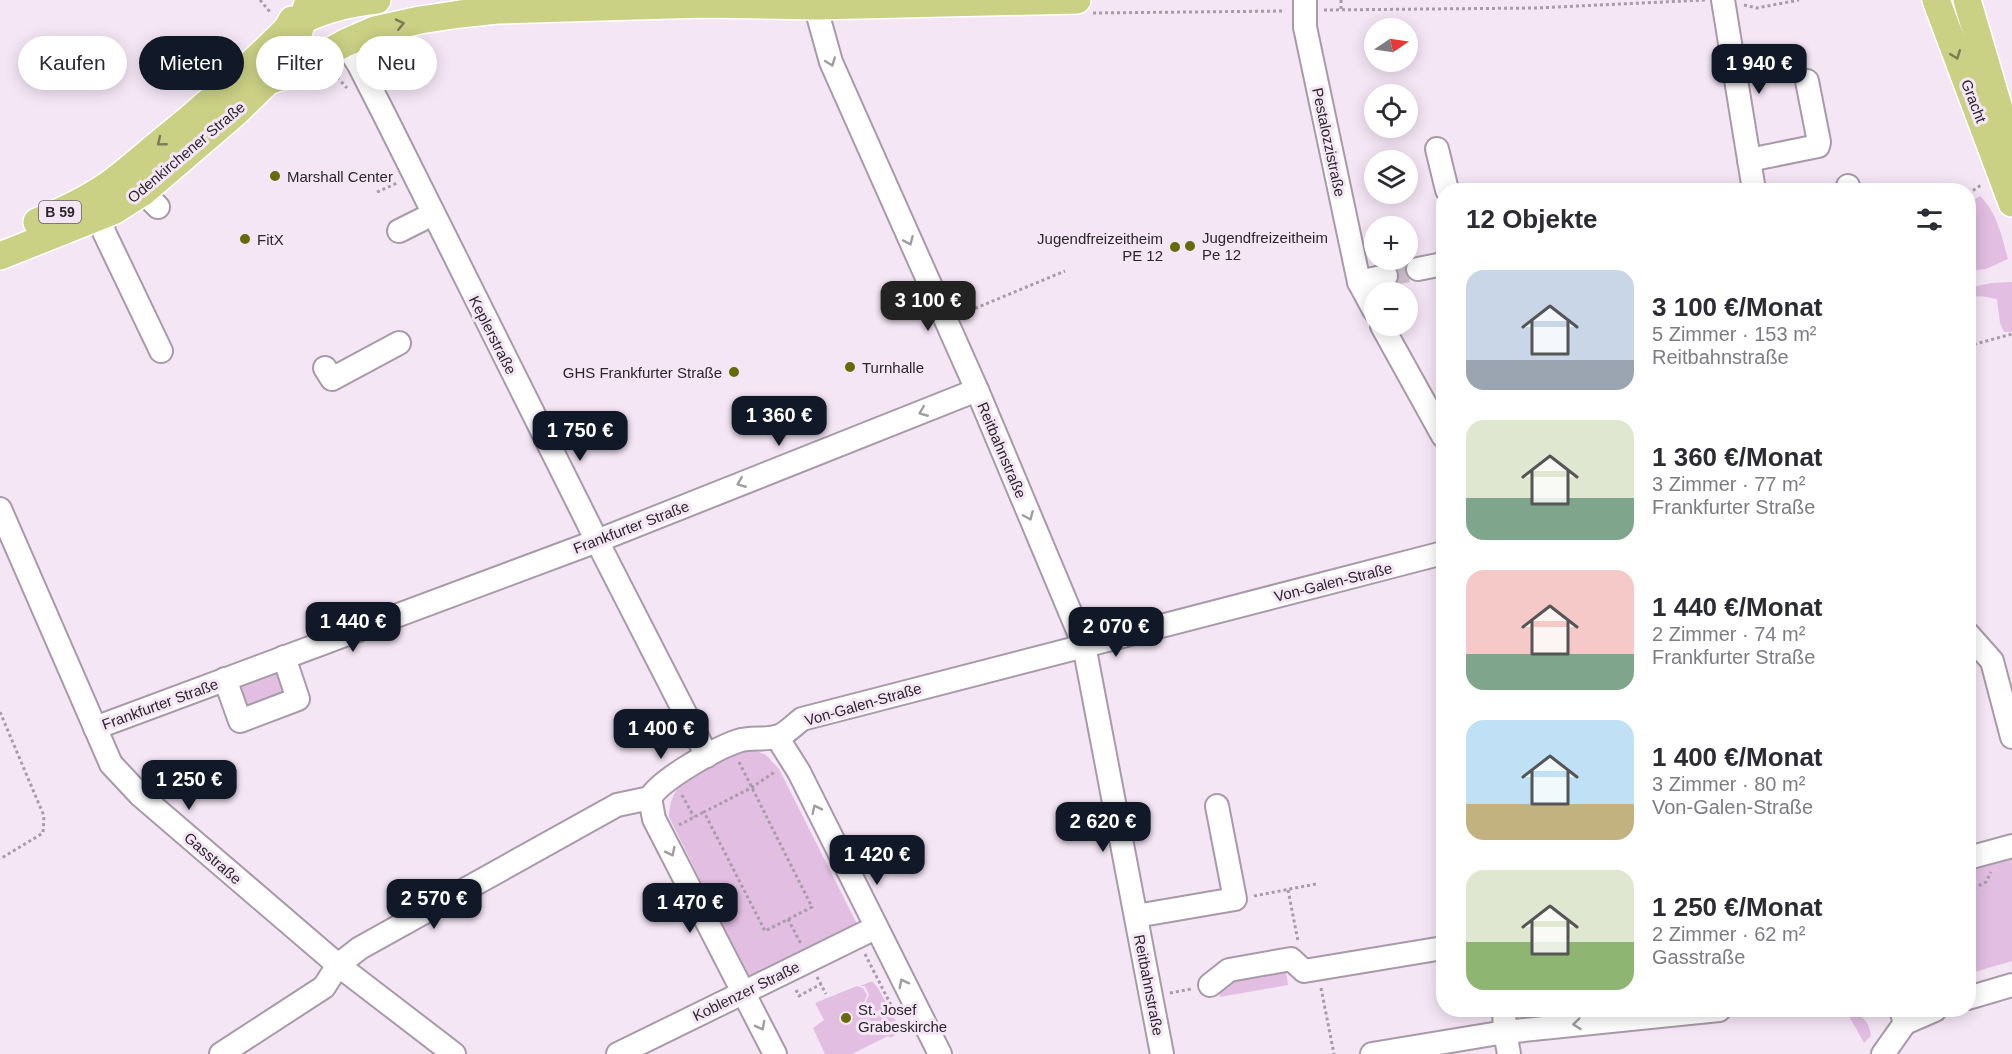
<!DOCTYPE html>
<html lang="de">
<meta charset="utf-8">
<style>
:root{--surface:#fff;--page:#f7f7f7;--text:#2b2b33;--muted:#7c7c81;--accent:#111827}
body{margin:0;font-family:Arial,sans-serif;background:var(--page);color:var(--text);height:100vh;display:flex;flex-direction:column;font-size:22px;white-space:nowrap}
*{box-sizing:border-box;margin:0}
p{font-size:20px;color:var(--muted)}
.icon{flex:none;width:33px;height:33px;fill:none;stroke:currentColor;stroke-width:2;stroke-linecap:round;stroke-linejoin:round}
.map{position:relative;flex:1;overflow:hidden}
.side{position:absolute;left:1436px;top:183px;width:540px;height:834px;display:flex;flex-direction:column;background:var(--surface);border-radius:24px;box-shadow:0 3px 15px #0003}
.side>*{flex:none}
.guide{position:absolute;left:18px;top:36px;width:570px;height:54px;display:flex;gap:12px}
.needle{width:39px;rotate:77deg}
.buttons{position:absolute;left:1364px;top:18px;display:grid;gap:12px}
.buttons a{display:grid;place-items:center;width:54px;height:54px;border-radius:50%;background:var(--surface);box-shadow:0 3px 15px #0003;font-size:30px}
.price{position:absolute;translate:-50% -51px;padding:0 14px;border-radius:12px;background:var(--accent);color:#fff;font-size:20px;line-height:39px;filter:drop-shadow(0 2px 3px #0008)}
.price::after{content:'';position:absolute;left:50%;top:36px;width:18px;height:14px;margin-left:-9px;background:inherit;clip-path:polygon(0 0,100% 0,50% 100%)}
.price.active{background:#222;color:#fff}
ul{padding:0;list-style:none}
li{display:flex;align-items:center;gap:18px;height:150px;padding:0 30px}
li span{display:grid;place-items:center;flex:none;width:168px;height:120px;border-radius:18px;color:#555}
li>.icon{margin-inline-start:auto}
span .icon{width:72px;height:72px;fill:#fffc;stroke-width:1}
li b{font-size:26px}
h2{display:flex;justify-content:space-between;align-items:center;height:72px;padding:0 30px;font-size:26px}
.tag{padding:0 21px;border-radius:27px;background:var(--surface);box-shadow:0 3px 15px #0003;font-size:21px;line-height:54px}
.tag.active{background:var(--accent);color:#fff}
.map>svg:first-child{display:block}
.green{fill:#e2bee2}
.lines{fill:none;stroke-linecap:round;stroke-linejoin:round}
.minor-tunnel{stroke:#cdc0ce;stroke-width:22;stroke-dasharray:22 11;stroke-linecap:butt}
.minor-casing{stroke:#a89aa8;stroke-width:26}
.major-casing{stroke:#fff;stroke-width:30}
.path{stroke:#a79ca8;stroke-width:3;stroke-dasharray:3 3;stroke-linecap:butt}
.minor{stroke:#fff;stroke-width:22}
.major{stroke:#cad084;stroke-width:27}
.oneway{stroke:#7b7b58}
.oneway2{stroke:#a09da0}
.poi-dot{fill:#656a0b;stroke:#f5e6f6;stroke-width:2}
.labels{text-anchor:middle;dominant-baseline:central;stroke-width:6;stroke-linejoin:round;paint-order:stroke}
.shield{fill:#f5e6f6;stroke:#686069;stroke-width:1.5}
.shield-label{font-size:14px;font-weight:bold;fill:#2c262c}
.street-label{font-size:15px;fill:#2c262c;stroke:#f5e6f6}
.poi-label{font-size:15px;fill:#2c262c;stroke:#f5e6f6;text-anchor:start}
</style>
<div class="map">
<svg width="2012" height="1054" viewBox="0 0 2012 1054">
<rect width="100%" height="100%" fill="#f5e6f6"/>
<g class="green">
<path d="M1980 196C1997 212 2002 237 2008 259L1986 269 1968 271V204Z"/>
<path d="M2012 282V332H2004L2000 323 1997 299C1987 298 1977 293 1968 300V288L1991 283Z"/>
<path d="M280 673 288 695 247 711 238 689Z"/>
<path d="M752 749 766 755 779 769 864 938 757 995 669 817C670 784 690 776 716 763 728 757 738 751 752 749Z"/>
<path d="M2012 851V961L1968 974V862Z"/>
<path d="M1283 967 1286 972 1288 985 1220 997 1219 988 1228 974Z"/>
<path d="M870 982H873L878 988 900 1029 898 1034 890 1038 888 1036 852 1054H825L813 1028 824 1020 815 1003 857 986 863 988 867 995 864 1003 861 1005 871 1024 864 1006 869 995 865 986H860Z"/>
<path d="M1859 1015C1866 1019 1870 1027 1871 1036L1864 1043 1849 1016Z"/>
</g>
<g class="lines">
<path class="minor-tunnel" d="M1386 276 1418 269"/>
<g class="minor-casing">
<g id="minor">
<path d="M816 0 819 19 831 62 977 390 1084 645 1162 1054"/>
<path d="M1305 0V27L1359 282 1374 310"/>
<path d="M1723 0 1754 190"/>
<path d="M345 43 359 65 387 120 597 541 707 756"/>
<path d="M1437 149 1447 190"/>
<path d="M1749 160 1818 146 1819 142 1807 81"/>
<path d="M1848 186 1849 190"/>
<path d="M143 192 158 207"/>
<path d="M108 201 102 216 104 232 161 351"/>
<path d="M399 231 433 214"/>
<path d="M1418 269 1443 264"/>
<path d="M1359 282 1386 276"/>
<path d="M1382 326 1443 436"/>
<path d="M325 368 332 379 399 343"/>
<path d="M0 509 111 764 141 796 338 965 454 1054"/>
<path d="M1968 634 1992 661 2012 737"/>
<path d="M225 679 240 721 298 699 284 657"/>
<path d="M95 728 597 541 977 390"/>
<path d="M777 737 799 772 940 1054"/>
<path d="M650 798 654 819 775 1054"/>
<path d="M1968 858 2012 846"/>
<path d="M1136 916 1235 899 1217 806"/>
<path d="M1210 985 1229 970 1291 959 1304 971 1443 948"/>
<path d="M1968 998 2012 985"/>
<path d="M1504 1010 1505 1032 1509 1054"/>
<path d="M1905 1023 1935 1010"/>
<path d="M221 1054 324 987 338 965 360 948 617 805 650 798C661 779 717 748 738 741 750 737 763 740 775 737 784 736 794 725 802 719L1443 553"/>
<path d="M618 1054 875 928"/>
<path d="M1372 1054 1505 1032 1719 1010"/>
<path d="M1883 1054 1905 1023 1901 1010"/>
</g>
</g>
<g class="major-casing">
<g id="major">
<path d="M1936 0 2012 203"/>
<path d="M1967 0 2012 153"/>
<path d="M291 26C317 11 347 3 377 0"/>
<path d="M268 81 289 74 345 43 375 30 420 20 460 14 497 10 704 4 817 6 1077 0"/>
<path d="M37 222C61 212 85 201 107 186 125 173 143 157 160 143 205 107 247 69 287 29L292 20"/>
<path d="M0 256 113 211 143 192 234 114 268 81 297 37 309 0"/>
</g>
</g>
<g class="path">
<path d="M260 0 270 12"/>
<path d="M1341 0V9"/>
<path d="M1744 5 1757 8 1799 0"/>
<path d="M1324 10 1536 8 1705 0"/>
<path d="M1093 13 1285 11"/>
<path d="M387 50 389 76"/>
<path d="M333 73 347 88"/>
<path d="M377 192 397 183"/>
<path d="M1968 194 1981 185"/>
<path d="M964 313 1065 271"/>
<path d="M1968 346 2012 334"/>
<path d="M0 712 44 816 43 833 0 859"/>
<path d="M739 762 812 907 765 931 704 812 751 788 776 771"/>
<path d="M682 795 694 817"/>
<path d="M679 825 704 812"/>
<path d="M1288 890 1298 941"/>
<path d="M1968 891 1986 882 1991 872"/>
<path d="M1254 896 1316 884"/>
<path d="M788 919 801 944"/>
<path d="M865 954 896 1015"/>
<path d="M817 977 826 994"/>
<path d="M1321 988 1334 1054"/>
<path d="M796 990 799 996 821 984"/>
<path d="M1170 993 1191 989"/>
</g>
<use href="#minor" class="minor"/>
<use href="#major" class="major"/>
</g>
<defs><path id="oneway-chevron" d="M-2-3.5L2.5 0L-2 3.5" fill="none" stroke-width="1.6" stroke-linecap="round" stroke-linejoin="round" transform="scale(1.5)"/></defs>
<g class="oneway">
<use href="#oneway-chevron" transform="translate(400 24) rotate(-13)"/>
<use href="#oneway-chevron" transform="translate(1956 55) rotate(69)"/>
<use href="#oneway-chevron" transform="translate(161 142) rotate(141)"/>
</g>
<g class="oneway2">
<use href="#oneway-chevron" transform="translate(831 62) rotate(70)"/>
<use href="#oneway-chevron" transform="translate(909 241) rotate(66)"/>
<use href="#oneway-chevron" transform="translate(923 412) rotate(158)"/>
<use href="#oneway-chevron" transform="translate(741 483) rotate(158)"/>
<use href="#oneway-chevron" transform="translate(1029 516) rotate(67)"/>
<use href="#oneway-chevron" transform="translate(816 809) rotate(-116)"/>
<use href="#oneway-chevron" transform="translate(671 852) rotate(63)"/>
<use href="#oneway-chevron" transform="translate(903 983) rotate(-117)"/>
<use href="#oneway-chevron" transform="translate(1577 1024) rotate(174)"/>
<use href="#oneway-chevron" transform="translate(761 1026) rotate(62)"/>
</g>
<g class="poi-dot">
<circle cx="275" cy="176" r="6"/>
<circle cx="245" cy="239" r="6"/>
<circle cx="1190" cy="246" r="6"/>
<circle cx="1175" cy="247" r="6"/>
<circle cx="850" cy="367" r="6"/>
<circle cx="734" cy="372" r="6"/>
<circle cx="846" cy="1018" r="6"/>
</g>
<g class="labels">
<rect class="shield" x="39" y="201" width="42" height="22" rx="4.5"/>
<g class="shield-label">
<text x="60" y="212">B 59</text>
</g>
<g class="street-label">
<text transform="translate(1974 101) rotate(69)">Gracht</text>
<text transform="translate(1329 142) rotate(78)">Pestalozzistraße</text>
<text transform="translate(186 152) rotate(-40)">Odenkirchener Straße</text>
<text transform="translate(493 335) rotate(63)">Keplerstraße</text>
<text transform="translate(1002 450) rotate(67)">Reitbahnstraße</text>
<text transform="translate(631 527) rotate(-21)">Frankfurter Straße</text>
<text transform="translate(1333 582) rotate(-14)">Von-Galen-Straße</text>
<text transform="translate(160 704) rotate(-20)">Frankfurter Straße</text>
<text transform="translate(863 704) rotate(-16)">Von-Galen-Straße</text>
<text transform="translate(213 858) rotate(41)">Gasstraße</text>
<text transform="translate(1149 985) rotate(79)">Reitbahnstraße</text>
<text transform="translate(746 991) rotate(-26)">Koblenzer Straße</text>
</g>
<g class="poi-label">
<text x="287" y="176">Marshall Center</text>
<text x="1202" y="237">Jugendfreizeitheim<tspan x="1202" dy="17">Pe 12</tspan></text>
<text x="1163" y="238" text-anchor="end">Jugendfreizeitheim<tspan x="1163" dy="17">PE 12</tspan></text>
<text x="257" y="239">FitX</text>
<text x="862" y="367">Turnhalle</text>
<text x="722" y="372" text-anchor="end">GHS Frankfurter Straße</text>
<text x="858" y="1009">St. Josef<tspan x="858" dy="17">Grabeskirche</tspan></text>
</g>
</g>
</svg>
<div class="buttons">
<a><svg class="needle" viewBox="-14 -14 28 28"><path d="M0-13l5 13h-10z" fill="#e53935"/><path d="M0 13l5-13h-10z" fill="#7c7c81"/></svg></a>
<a><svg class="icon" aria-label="locate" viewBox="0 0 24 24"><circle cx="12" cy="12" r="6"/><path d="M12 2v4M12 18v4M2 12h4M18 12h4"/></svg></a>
<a><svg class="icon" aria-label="layers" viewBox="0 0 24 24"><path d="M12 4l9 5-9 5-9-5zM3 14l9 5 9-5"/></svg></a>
<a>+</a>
<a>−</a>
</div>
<b class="price" style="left:1759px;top:95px">1 940 €</b>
<b class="price active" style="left:928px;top:332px">3 100 €</b>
<b class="price" style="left:779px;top:447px">1 360 €</b>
<b class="price" style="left:580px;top:462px">1 750 €</b>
<b class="price" style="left:353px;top:653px">1 440 €</b>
<b class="price" style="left:1116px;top:658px">2 070 €</b>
<b class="price" style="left:661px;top:760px">1 400 €</b>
<b class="price" style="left:189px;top:811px">1 250 €</b>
<b class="price" style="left:1103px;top:853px">2 620 €</b>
<b class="price" style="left:877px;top:886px">1 420 €</b>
<b class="price" style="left:434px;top:930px">2 570 €</b>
<b class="price" style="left:690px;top:934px">1 470 €</b>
<div class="guide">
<a class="tag">Kaufen</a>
<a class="tag active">Mieten</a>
<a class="tag">Filter</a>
<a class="tag">Neu</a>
</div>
<section class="side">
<h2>12 Objekte<svg class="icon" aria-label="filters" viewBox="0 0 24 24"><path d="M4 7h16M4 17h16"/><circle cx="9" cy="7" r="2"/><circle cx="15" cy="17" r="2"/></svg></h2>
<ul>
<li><span style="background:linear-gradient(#c9d6e8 75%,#9aa5b1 0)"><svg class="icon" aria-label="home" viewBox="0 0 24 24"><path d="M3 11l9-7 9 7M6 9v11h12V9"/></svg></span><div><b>3 100 €/Monat</b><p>5 Zimmer · 153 m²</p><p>Reitbahnstraße</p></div></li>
<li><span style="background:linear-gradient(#dfe7d0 65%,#7fa58c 0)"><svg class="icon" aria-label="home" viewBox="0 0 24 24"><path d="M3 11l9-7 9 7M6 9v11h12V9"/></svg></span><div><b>1 360 €/Monat</b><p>3 Zimmer · 77 m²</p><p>Frankfurter Straße</p></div></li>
<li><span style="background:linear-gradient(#f6c9c9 70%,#7fa58c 0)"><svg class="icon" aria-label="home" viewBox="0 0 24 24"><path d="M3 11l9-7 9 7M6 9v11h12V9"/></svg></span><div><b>1 440 €/Monat</b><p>2 Zimmer · 74 m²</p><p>Frankfurter Straße</p></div></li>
<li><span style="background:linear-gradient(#bfe0f5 70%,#c2b280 0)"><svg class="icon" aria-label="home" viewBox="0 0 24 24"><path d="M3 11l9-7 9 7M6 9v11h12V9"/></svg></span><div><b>1 400 €/Monat</b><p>3 Zimmer · 80 m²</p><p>Von-Galen-Straße</p></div></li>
<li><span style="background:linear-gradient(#dfe7d0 60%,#8fb573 0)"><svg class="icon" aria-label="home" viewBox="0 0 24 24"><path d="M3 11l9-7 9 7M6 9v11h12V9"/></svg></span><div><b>1 250 €/Monat</b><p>2 Zimmer · 62 m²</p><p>Gasstraße</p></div></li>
</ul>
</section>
</div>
